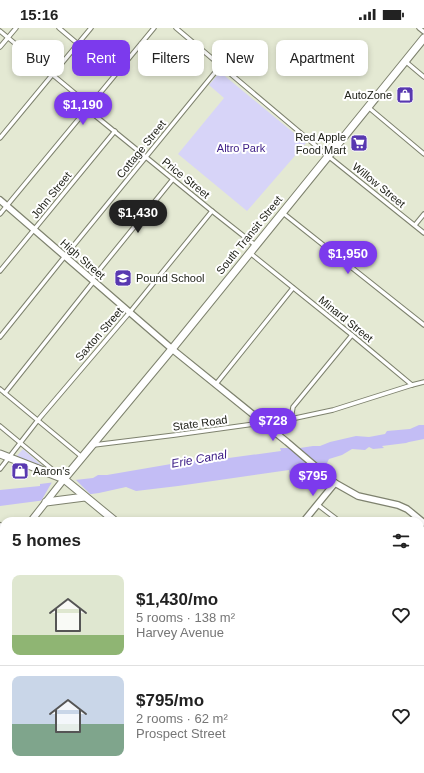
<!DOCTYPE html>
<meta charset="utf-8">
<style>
:root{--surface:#fff;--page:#f2f2f2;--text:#222;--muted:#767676;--line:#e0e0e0;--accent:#7c3aed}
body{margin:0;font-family:Helvetica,sans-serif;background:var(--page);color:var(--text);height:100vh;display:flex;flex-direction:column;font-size:15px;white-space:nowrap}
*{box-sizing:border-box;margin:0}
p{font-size:13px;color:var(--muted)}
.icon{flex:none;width:22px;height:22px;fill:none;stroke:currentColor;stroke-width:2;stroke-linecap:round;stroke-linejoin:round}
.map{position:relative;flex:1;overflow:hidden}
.sheet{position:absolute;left:0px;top:489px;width:424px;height:256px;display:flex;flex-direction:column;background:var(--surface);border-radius:12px 12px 0 0;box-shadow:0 2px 6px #0003}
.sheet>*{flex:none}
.top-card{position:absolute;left:12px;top:12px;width:400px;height:36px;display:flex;gap:8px}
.price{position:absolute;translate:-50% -34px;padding:0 9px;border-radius:14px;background:var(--accent);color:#fff;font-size:13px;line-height:26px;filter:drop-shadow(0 1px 2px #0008)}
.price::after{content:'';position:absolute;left:50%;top:24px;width:12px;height:9px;margin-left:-6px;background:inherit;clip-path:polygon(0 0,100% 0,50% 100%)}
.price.on{background:#222;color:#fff}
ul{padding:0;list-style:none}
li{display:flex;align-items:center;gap:12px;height:100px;padding:0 12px}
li+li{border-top:1px solid var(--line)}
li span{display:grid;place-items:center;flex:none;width:112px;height:80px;border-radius:8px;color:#555}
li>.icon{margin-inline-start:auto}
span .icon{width:48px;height:48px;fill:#fffc;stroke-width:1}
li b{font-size:17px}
h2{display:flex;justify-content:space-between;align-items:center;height:48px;padding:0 12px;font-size:17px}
.tag{padding:0 14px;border-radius:8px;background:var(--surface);box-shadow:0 2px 6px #0003;font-size:14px;line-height:36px}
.tag.on{background:var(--accent);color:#fff}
.status{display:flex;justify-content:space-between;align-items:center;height:28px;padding:0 20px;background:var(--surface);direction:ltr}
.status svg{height:11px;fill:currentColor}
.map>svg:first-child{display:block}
.green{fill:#d7d4f8}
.water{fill:#c3bdf5}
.pier{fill:#e4e9d3}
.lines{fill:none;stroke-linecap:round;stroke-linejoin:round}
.street-casing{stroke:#7e826e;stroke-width:5.5}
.secondary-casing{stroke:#7e826e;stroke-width:8}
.primary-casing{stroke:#7e826e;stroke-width:8}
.highway-casing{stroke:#7e826e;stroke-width:9}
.street{stroke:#fff;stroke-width:3.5}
.secondary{stroke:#fff;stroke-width:5.5}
.primary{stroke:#fff;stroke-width:6}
.highway{stroke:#fff;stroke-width:7}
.rail-casing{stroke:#707365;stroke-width:2.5}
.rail{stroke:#fff;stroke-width:1;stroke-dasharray:3;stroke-linecap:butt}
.labels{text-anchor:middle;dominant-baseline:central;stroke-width:4;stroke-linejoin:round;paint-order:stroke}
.poi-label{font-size:11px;fill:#21231a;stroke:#fff;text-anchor:end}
.park-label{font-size:11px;fill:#402188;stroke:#fff}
.street-label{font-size:11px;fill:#21231a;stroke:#fff}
.water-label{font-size:12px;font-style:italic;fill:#3f2088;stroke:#fff}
</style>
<div class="status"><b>15:16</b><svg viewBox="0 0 49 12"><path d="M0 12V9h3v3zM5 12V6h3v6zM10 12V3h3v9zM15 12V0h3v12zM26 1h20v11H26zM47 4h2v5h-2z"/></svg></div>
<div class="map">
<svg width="424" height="745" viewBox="0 0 424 745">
<rect width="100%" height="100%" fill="#e4e9d3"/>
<g class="green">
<path d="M220 44 306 115 247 183 178 126 224 70 209 57Z"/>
<path d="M23 421 46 441 16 429Z"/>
</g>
<path class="water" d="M419 397H424V411L409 414 406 415 382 418 384 420 373 421 369 419 365 422 352 421 342 427 329 431 326 437 308 441H301L289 445V442L178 458 136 463 126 459 99 465 0 478V462L40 458V456L48 455 93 450 98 447H107L171 436 182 437 205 429 214 432 281 423 280 420H300L313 418H320L330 414 356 408 369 409 385 406 387 403 410 401Z"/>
<path class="pier" d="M76 452 91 467 40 475 52 454Z"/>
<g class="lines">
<g class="street-casing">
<g id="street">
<path d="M59 0 78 16"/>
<path d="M176 0 328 128 424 205"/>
<path d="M419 0 424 4"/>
<path d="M0 3 89 77"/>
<path d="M0 19 16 0"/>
<path d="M405 33 424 49"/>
<path d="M368 79 424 126"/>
<path d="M87 81 212 183 255 217"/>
<path d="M0 110 91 0"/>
<path d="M283 185 424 297"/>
<path d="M0 186 154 0"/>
<path d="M415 197 424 186"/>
<path d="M250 225 352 307 412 357"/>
<path d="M0 243 115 103"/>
<path d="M92 251 173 151"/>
<path d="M0 309 65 228 221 37"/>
<path d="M216 356 293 260"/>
<path d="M0 361 82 429"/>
<path d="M5 365 94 253"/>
<path d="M291 391 293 379 352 307"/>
<path d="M0 398 59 447"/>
<path d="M94 417 175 407 291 391 333 382 412 357 424 354"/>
<path d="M0 441 38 392 130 284 212 183"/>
<path d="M318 477 339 493"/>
<path d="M420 559 424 554"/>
<path d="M420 659 424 654"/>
<path d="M0 664 4 667"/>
<path d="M0 702 4 697"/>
<path d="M94 741 99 745"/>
<path d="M352 745 355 741"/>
<path d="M421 745 424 741"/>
</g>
</g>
<g class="secondary-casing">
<g id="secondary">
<path d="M0 172 172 321 287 414 335 455 358 468 398 477 407 481 424 495"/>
<path d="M304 493 335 455"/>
<path d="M0 574 4 577"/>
<path d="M202 741 207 745"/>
<path d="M311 741 316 745"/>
</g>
</g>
<g class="primary-casing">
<g id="primary">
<path d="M31 493 64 451"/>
<path d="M0 498 4 500"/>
<path d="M0 532 4 527"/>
</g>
</g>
<g class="highway-casing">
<g id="highway">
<path d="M0 426 64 451 115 493"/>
<path d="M64 451 172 321 424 10"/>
<path d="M46 474 85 469"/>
<path d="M420 706 424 708"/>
</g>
</g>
<use href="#street" class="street"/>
<use href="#secondary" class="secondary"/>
<use href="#primary" class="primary"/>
<use href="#highway" class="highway"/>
<g class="rail-casing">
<g id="rail">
<path d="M0 736 4 738"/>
<path d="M15 741 28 745"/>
</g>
</g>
<use href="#rail" class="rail"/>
</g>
<defs>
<g id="shop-square" transform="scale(0.9)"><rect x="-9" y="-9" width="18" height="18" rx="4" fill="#5838b0" stroke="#fff"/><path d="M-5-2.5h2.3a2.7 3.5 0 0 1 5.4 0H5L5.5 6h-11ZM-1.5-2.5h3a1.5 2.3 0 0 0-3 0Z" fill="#fff"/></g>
<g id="supermarket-square" transform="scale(0.9)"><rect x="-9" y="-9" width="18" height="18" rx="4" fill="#5838b0" stroke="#fff"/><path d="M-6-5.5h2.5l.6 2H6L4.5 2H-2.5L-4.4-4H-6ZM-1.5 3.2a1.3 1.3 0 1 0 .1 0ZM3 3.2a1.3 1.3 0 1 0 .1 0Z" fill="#fff"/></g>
<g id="school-square" transform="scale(0.9)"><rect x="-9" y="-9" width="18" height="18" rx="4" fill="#5838b0" stroke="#fff"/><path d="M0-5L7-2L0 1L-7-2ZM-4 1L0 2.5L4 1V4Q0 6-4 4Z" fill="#fff"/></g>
</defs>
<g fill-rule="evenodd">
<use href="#shop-square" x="405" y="67"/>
<use href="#supermarket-square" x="359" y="115"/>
<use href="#school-square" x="123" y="250"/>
<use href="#shop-square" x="20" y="443"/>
</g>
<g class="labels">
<g class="poi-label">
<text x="392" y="67">AutoZone</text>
<text x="346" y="109">Red Apple<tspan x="346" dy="13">Food Mart</tspan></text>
<text x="136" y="250" text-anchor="start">Pound School</text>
<text x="33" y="443" text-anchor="start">Aaron's</text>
</g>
<g class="park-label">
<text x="241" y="120">Altro Park</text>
</g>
<g class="street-label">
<text transform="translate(141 121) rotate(-51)">Cottage Street</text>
<text transform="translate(186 150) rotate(39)">Price Street</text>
<text transform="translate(379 157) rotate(39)">Willow Street</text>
<text transform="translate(51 167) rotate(-51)">John Street</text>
<text transform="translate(249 207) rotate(-51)">South Transit Street</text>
<text transform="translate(83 231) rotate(41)">High Street</text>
<text transform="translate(346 291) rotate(39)">Minard Street</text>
<text transform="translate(99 306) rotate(-49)">Saxton Street</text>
<text transform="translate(200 395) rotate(-8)">State Road</text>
</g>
<g class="water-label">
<text transform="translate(199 431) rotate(-10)">Erie Canal</text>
</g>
</g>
</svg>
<b class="price" style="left:83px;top:98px">$1,190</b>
<b class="price on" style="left:138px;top:206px">$1,430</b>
<b class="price" style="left:348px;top:247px">$1,950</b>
<b class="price" style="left:273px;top:414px">$728</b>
<b class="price" style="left:313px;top:469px">$795</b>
<div class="top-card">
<a class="tag">Buy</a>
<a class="tag on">Rent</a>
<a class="tag">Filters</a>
<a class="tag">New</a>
<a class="tag">Apartment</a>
</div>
<section class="sheet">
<h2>5 homes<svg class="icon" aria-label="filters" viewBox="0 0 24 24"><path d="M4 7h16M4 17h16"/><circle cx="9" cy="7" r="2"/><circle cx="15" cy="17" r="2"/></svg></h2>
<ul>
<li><span style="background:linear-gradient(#dfe7d0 75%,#8fb573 0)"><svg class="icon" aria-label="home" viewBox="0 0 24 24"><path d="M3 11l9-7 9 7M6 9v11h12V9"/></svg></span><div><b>$1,430/mo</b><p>5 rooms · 138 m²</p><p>Harvey Avenue</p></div><svg class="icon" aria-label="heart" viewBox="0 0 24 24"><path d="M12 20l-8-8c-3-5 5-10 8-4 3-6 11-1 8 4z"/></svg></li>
<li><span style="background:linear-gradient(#c9d6e8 60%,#7fa58c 0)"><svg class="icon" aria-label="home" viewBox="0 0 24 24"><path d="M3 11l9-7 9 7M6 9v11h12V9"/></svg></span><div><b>$795/mo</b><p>2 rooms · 62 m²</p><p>Prospect Street</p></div><svg class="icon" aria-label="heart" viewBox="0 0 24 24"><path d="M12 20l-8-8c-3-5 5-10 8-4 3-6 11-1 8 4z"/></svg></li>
</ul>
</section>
</div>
